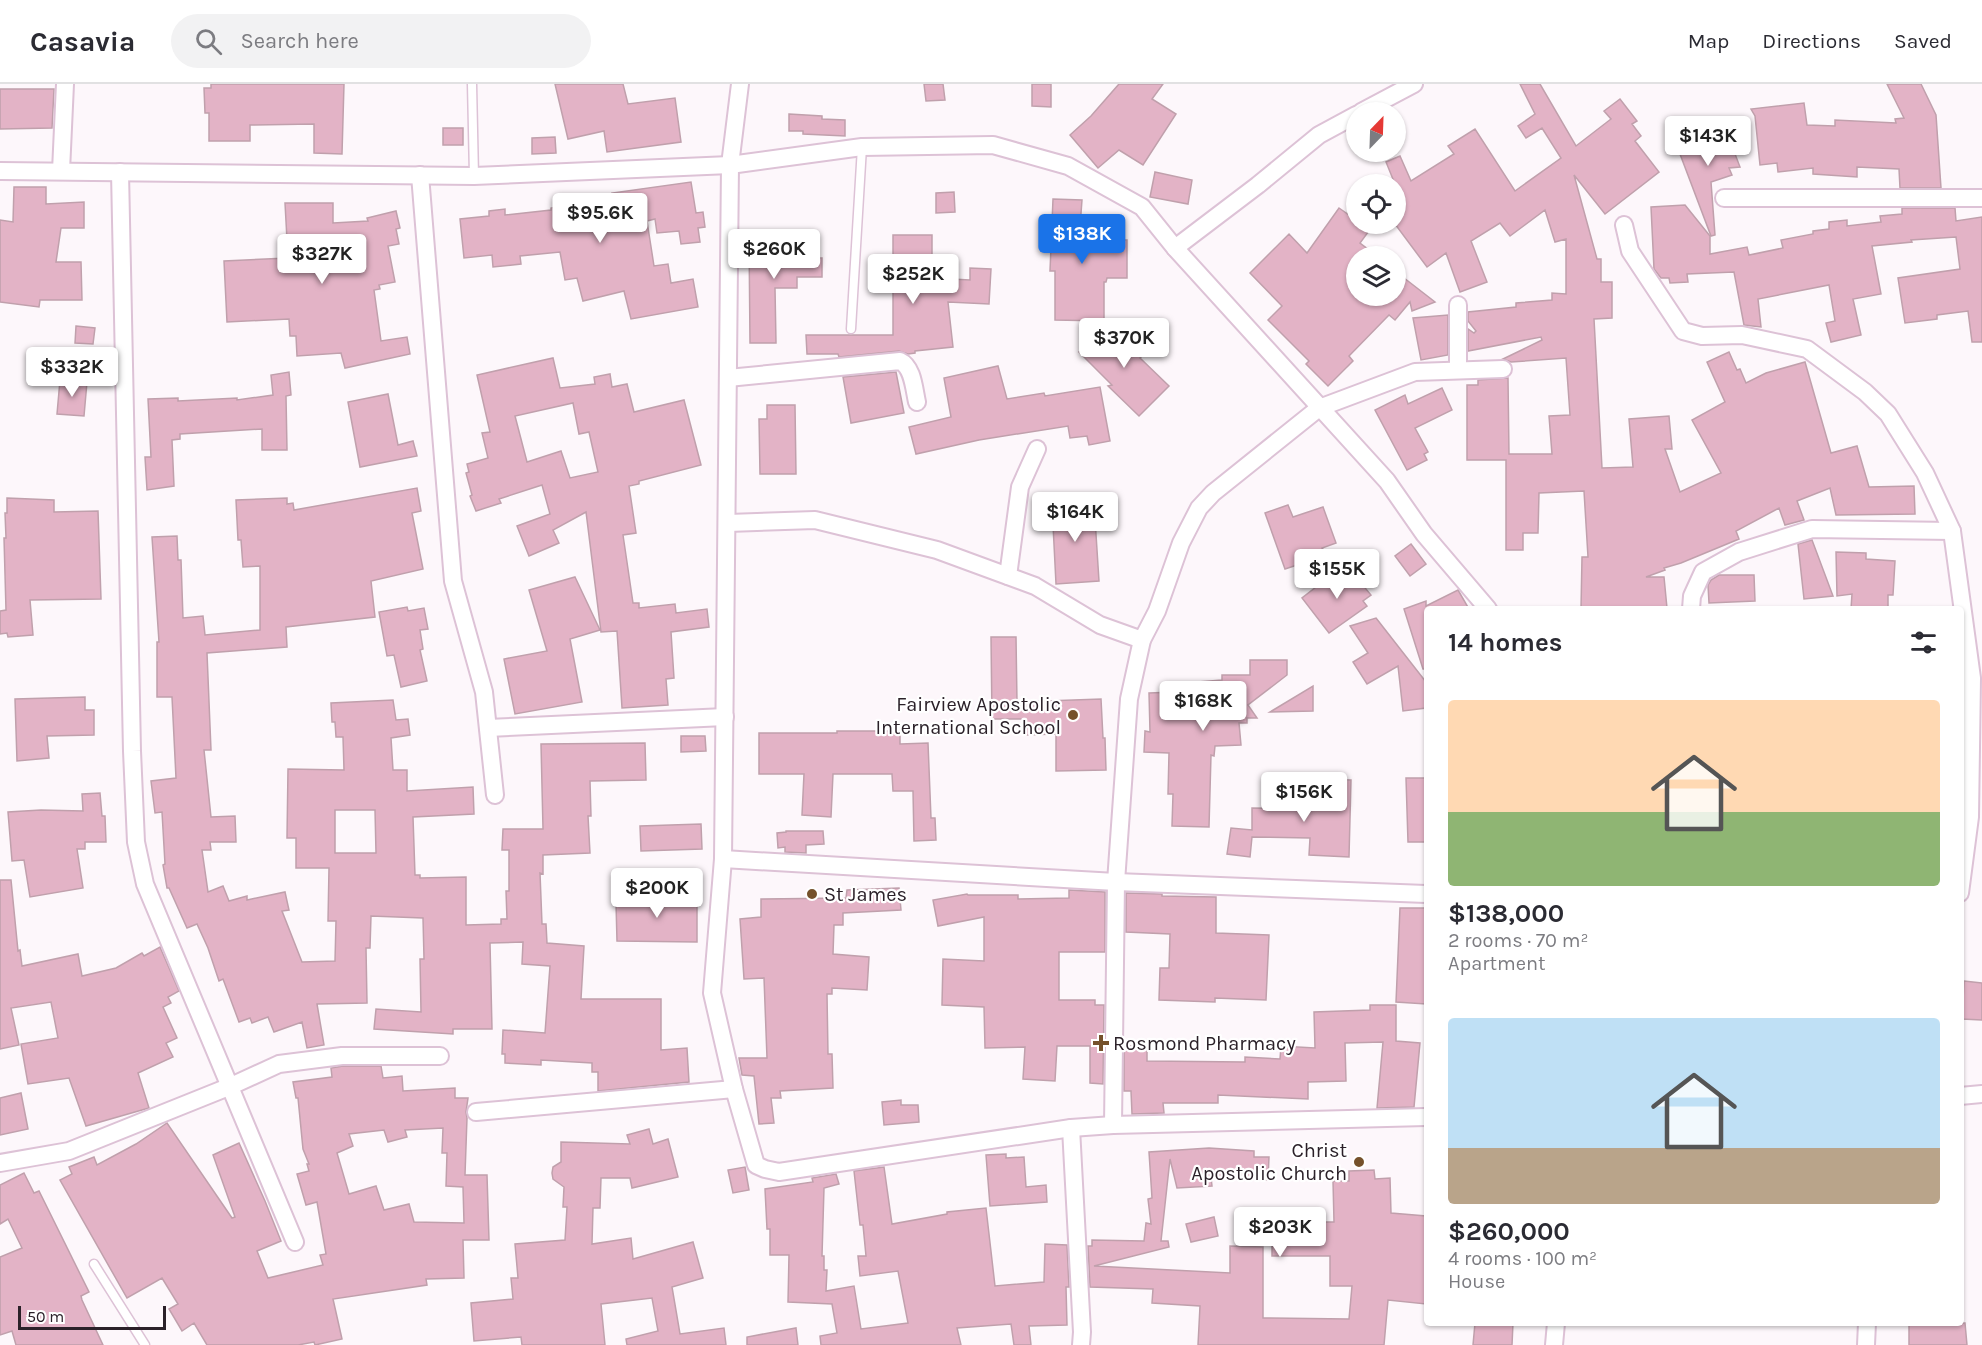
<!DOCTYPE html>
<meta charset="utf-8">
<style>
:root{--surface:#fff;--page:#f2f2f3;--text:#2b2b33;--muted:#7c7c81;--line:#e1e1e2;--accent:#1a73e8}
body{margin:0;font-family:Karla,sans-serif;background:var(--page);color:var(--text);height:100vh;display:flex;flex-direction:column;font-size:22px;white-space:nowrap}
*{box-sizing:border-box;margin:0}
p{font-size:20px;color:var(--muted)}
.icon{flex:none;width:33px;height:33px;fill:none;stroke:currentColor;stroke-width:2;stroke-linecap:round;stroke-linejoin:round}
.map{position:relative;flex:1;overflow:hidden}
.panel{position:absolute;left:1424px;top:522px;width:540px;height:720px;display:flex;flex-direction:column;background:var(--surface);border-radius:6px;box-shadow:0 2px 4px #0004}
.panel>*{flex:none}
.needle{width:39px;rotate:23deg}
.controls{position:absolute;left:1346px;top:18px;display:grid;gap:12px}
.controls a{display:grid;place-items:center;width:60px;height:60px;border-radius:50%;background:var(--surface);box-shadow:0 2px 4px #0004;font-size:30px}
.scale{position:absolute;left:18px;bottom:15px;width:148px;box-sizing:border-box;padding-left:6px;border:3px solid #2b2129;border-top:0;font-size:16px;line-height:21px;white-space:nowrap;color:#2b2129;-webkit-text-stroke:4px #fff;paint-order:stroke}
.price{position:absolute;translate:-50% -51px;padding:0 14px;border-radius:6px;background:#fff;color:#222;font-size:20px;line-height:39px;filter:drop-shadow(0 2px 3px #0008)}
.price::after{content:'';position:absolute;left:50%;top:36px;width:18px;height:14px;margin-left:-9px;background:inherit;clip-path:polygon(0 0,100% 0,50% 100%)}
.price.active{background:var(--accent);color:#fff}
ul{padding:0;list-style:none}
li{display:grid;align-content:center;gap:12px;height:318px;padding:0 24px}
li span{display:grid;place-items:center;height:186px;border-radius:6px;color:#555}
li>.icon{margin-inline-start:auto}
span .icon{width:108px;height:108px;fill:#fffc;stroke-width:1}
li b{font-size:26px}
h2{display:flex;justify-content:space-between;align-items:center;height:72px;padding:0 24px;font-size:26px}
header{display:flex;align-items:center;gap:36px;box-sizing:border-box;height:84px;padding:0 30px;background:var(--surface);border-bottom:2px solid var(--line)}
header strong{font-size:28px}
nav{display:flex;gap:33px;margin-inline-start:auto;font-size:21px}
.search{width:420px;height:54px;background:var(--page);display:flex;align-items:center;gap:15px;box-sizing:border-box;padding:0 21px;border-radius:33px;color:var(--muted);font-size:22px}
.map>svg:first-child{display:block}
.building{fill:#e3b3c6;stroke:#c0a0ac;stroke-width:1.5;fill-rule:evenodd}
.lines{fill:none;stroke-linecap:round;stroke-linejoin:round}
.lane-casing{stroke:#ddc2d6;stroke-width:11}
.street-casing{stroke:#ddc2d6;stroke-width:20}
.lane{stroke:#fff;stroke-width:8}
.street{stroke:#fff;stroke-width:16}
.poi-dot{fill:#75512b;stroke:#fff;stroke-width:2}
.labels{text-anchor:middle;dominant-baseline:central;stroke-width:4.5;stroke-linejoin:round;paint-order:stroke}
.poi-label{font-size:20px;fill:#2b2129;stroke:#fff;text-anchor:end}
</style>
<header>
<strong>Casavia</strong>
<div class="search"><svg class="icon" aria-label="search" viewBox="0 0 24 24"><circle cx="10" cy="10" r="6"/><path d="M15 15l6 6"/></svg>Search here</div>
<nav><a>Map</a><a>Directions</a><a>Saved</a></nav>
</header>
<div class="map">
<svg width="1982" height="1261" viewBox="0 0 1982 1261">
<rect width="100%" height="100%" fill="#fdf7fb"/>
<g class="building">
<path d="M211 0H344L342 70 314 69V40L250 41V57H209V29H205L204 4H211Z"/>
<path d="M555 0H623L628 20 675 14 681 58 607 68 604 47 568 55Z"/>
<path d="M924 0H943L945 16 926 17Z"/>
<path d="M1032 0H1051V23L1032 22Z"/>
<path d="M1119 0H1163L1152 15 1176 30 1143 81 1119 66 1098 84 1070 51 1091 32Z"/>
<path d="M1520 0H1540L1576 62 1611 35 1604 27 1620 15 1637 37 1632 40 1641 52 1635 57 1659 88 1605 130 1574 91 1597 175H1601V198H1612V234L1594 235 1602 384 1633 383 1629 335 1669 332 1672 365H1665L1680 408 1721 389 1692 336 1725 318 1707 278 1729 268 1737 286 1740 285 1746 299 1766 289 1805 278 1831 369 1857 362 1869 403 1914 402 1915 430 1836 431 1830 404 1797 417 1804 436 1785 441 1779 424 1736 447 1739 455 1681 479 1664 484 1665 486 1646 493H1664L1667 524 1656 525H1581L1582 473H1588L1584 407 1539 409 1538 449H1523V466H1506V376H1467V301H1478V296L1508 294 1509 370H1552L1549 332 1570 331 1566 274 1511 278 1503 275 1542 256 1541 253 1468 267V245L1474 249 1476 247 1468 237V228L1516 223V219L1552 216V209L1566 210V155L1555 158 1545 126 1510 152 1500 139 1471 157 1487 198 1460 208 1446 169 1427 183 1395 140V120L1401 115 1386 78 1400 72 1411 97 1454 70 1448 62 1475 45 1515 107 1561 74 1542 44 1526 54 1518 42 1535 30Z"/>
<path d="M1887 0H1921L1936 31 1941 104H1900L1899 85 1857 83V93L1813 90V84L1778 88 1777 79 1760 81 1755 32 1751 25 1804 19 1807 41 1835 42V36L1896 39 1895 35 1904 34Z"/>
<path d="M0 5H54L52 44 0 45Z"/>
<path d="M789 30 822 32V35L845 36V52L803 50V47H789Z"/>
<path d="M1724 41 1740 83 1729 84 1732 91 1711 98 1715 151 1711 152 1680 70V63L1693 59 1691 53Z"/>
<rect x="443" y="44" width="20" height="17"/>
<path d="M555 53 556 69 532 70V54Z"/>
<path d="M1155 88 1192 96 1188 120 1150 113Z"/>
<path d="M691 98 696 129 703 128 705 143 698 144 700 158 681 160 679 147 657 149 655 135 647 137 654 182 668 180 671 199 693 195 698 223 631 235 624 207 583 217 577 194 565 196 560 168 520 172 521 180 493 183 492 171 464 174 460 135 489 132V127L505 125V131L551 126V124L613 112 612 109Z"/>
<path d="M14 103H46V120L84 118V144H61L56 178H81L82 216H40L39 223 0 218V136L13 138Z"/>
<path d="M954 108 955 128 936 129V109Z"/>
<path d="M1053 115 1082 116 1079 156H1127V194H1107L1106 198H1104V237L1055 236V187H1050Z"/>
<path d="M285 119H333V139L368 137 367 134 396 127 400 144 396 145 399 160 388 162 395 198 379 201 380 205 374 206 381 257 407 253 410 270 345 284 341 269 297 272 296 252H290L289 235 227 238 224 177 288 174Z"/>
<path d="M1685 121 1710 152V170L1747 163 1749 171 1783 164 1781 156 1813 150V147L1829 145V138L1847 136V142L1881 138 1880 132 1902 130V124H1955L1956 137 1982 133V258H1972L1968 227 1937 231V235L1905 239 1898 194 1960 185 1956 153 1911 156 1912 158 1872 162 1881 210 1853 215 1861 251 1831 258 1826 239 1835 237 1829 201 1758 215 1761 243 1744 241 1734 188 1687 190 1688 198 1670 199 1669 194H1661L1654 185 1651 123Z"/>
<path d="M1339 124 1356 136V140H1374L1360 159 1377 172H1356V212H1395V187L1435 218 1412 227 1410 218 1395 236 1389 231 1349 272 1353 277 1328 302 1306 280 1309 277 1268 236 1282 222 1250 189 1289 150 1307 169Z"/>
<path d="M893 151H932V194L970 196V184L991 185 989 220 948 218 953 263 915 267V269L908 270 899 267 839 273 838 270H807L806 251H893Z"/>
<path d="M796 152V174H822V193H797V204H775L776 259H750L749 153Z"/>
<path d="M1448 231V271L1421 276 1413 234Z"/>
<path d="M1121 240 1132 252 1128 257 1143 271 1140 274 1169 302 1139 332 1108 302 1112 301 1079 268 1104 243V257Z"/>
<path d="M76 242 95 244 93 260 75 259Z"/>
<path d="M553 274 560 304 595 300 594 293 610 290 612 303 627 300 634 328 684 316 701 381 639 397V400L629 402 636 449 623 451 633 519H639V524L675 520 676 529 707 525 709 543 671 548 674 594 666 595 668 621 622 624 617 547 601 548 586 428 553 446 559 459 529 472 517 442 550 430 542 401 499 415 501 419 476 427 470 412 472 411 466 389 469 388 467 380 488 374 482 349 490 348 477 291ZM573 319 579 350 589 348 598 388 570 394 561 367 527 378 515 332Z"/>
<path d="M998 282 1007 315 1044 309 1045 312 1100 303 1110 357 1089 361 1087 352 1070 354 1068 342 979 356 916 370 909 343 951 333 944 294Z"/>
<path d="M289 288 291 311 286 312 287 366H262V345L180 350V355L172 356 174 402 147 406 145 373H151L148 315 178 314V317L237 314V316L273 311 271 291Z"/>
<path d="M896 288 904 329 851 339 843 293Z"/>
<path d="M60 296 87 298 84 332 57 330Z"/>
<path d="M1442 304 1452 326 1415 344 1428 368 1424 370 1427 376 1407 386 1375 326 1405 311 1408 320Z"/>
<path d="M388 310 398 361 413 357 417 372 360 383 348 318Z"/>
<path d="M767 321H795L796 390H760L759 335H767Z"/>
<path d="M417 404 421 427 412 429 423 485 371 497 375 533 286 543 287 563 207 569 211 666H204L211 733 235 732 236 758H210L211 766H202L208 808 223 802 229 817 247 812V816L285 808 289 826 282 827 302 878 335 877 336 837H328L329 784H296V754H287L288 685 344 686 343 653H336L335 638H332L331 619 393 616 396 636 408 635 410 651 391 654 393 686H407V707L473 703 474 730 413 733 415 791H420V794L466 793V841L501 840V835H507L506 807H509V766H502L503 745H543L541 660 645 659 646 696 590 697 591 732H588L590 769 543 771V790L540 789 542 840H546L547 859 584 862 581 915H661V966L687 964 689 998 598 1007V988H592V979L541 976V981L505 979V970H502L503 946 545 949 550 882 522 880 523 858 490 859 492 945H453V950L374 945 376 925 421 928 420 875H424L423 834 371 832 370 864H366L367 919 317 920 324 961 307 964 302 938 274 948 268 933 252 939 250 934 239 938 223 895 219 897 208 864 197 840 187 844 169 804H167L163 781 165 780 162 728 155 729 151 697 176 694 172 613H157V558H159L152 453 177 452 178 476H181L183 534 203 532 205 551 260 546V482L243 483 241 456H238L236 416 287 414V420L293 419 294 426ZM335 726H375L376 769H335Z"/>
<path d="M7 414 54 416V428L98 427 101 515 30 516 33 551 8 553 7 549 0 550V527L6 526 4 454H6L5 429H7Z"/>
<path d="M1094 419 1099 497 1056 500 1052 421Z"/>
<path d="M1288 421 1293 433 1323 423 1336 459 1322 464 1327 471 1285 485 1265 429Z"/>
<path d="M1812 456 1833 512 1804 515 1798 460Z"/>
<path d="M1411 460 1426 480 1410 492 1395 472Z"/>
<path d="M1836 468 1866 469V475L1895 477 1893 511H1888V525H1851L1852 510 1837 512Z"/>
<path d="M1338 486 1344 495 1352 488 1371 511 1363 517 1367 522 1329 549 1302 514Z"/>
<path d="M1719 491H1754L1755 517 1709 519 1708 501 1711 496Z"/>
<path d="M575 493 600 546 570 555 582 618 515 630 504 575 547 567 529 506Z"/>
<path d="M1458 506 1469 525H1426V585H1423L1404 525 1426 517V522Z"/>
<path d="M407 523 408 527 424 524 428 545 420 546 423 565 420 566 427 597 401 603 394 571 387 572 379 528Z"/>
<path d="M1376 534 1426 598V624L1403 627 1398 582 1367 600 1353 578 1368 569 1350 542Z"/>
<path d="M991 553H1016L1017 618 1101 615 1103 654H1105L1106 686 1056 687V650L1026 651V635H992Z"/>
<path d="M1250 576H1287V591L1248 621 1257 634H1247V639H1239L1241 661 1215 662 1214 672 1211 671 1209 743 1172 742 1173 710H1168L1169 669 1144 668 1145 647 1150 648 1149 609 1175 608 1174 600 1222 596V591H1250Z"/>
<path d="M1313 602V627L1270 628Z"/>
<path d="M85 613V626H94V651L47 652 49 674 17 677 15 615Z"/>
<path d="M837 647H900V660L928 659 931 734H935L936 756 914 757 913 707H893L892 690H833L831 733 802 731 804 690H759V649H837Z"/>
<path d="M681 652H705L706 667 681 668Z"/>
<path d="M1406 694H1426V758H1408Z"/>
<path d="M1314 695 1351 696 1349 773 1309 771 1310 754 1252 753 1250 773 1227 770 1231 744 1252 746V724L1313 725Z"/>
<path d="M100 709 102 732H105L106 758H85V765H77L83 804 30 813 24 776 12 777 8 728 41 726 83 727 82 710Z"/>
<path d="M701 740 702 765 641 767 640 742Z"/>
<path d="M786 747H823L824 760 806 761V769L785 768V763L778 764 777 749 786 748Z"/>
<path d="M0 796H11L18 867 20 866 22 882 78 870 82 892 116 884 142 869 144 872 160 863 179 907 168 913 171 919 163 923 177 954 166 959 173 973 138 989 149 1024 86 1042 69 994 28 1000 21 960 58 954 51 918 11 924 19 961 0 965Z"/>
<path d="M899 804 901 826 843 829V841H834L833 870 869 873 867 906 832 904V910H827L828 970H832L833 1004 780 1007 781 1014H771L774 1039 759 1040 754 992 742 991 739 974H767L764 894 744 895 740 835 761 833V815L846 814 847 806Z"/>
<path d="M1069 806 1105 808V868H1059V916H1095V921H1104L1103 1000 1090 999V962H1057L1055 997 1023 995 1025 963 985 964 984 923 942 921 943 875 984 877V833L938 842 933 816 967 810 968 811H1018V815L1069 814Z"/>
<path d="M629 809H663V816H697V858L617 857 616 819H629Z"/>
<path d="M1126 809 1162 810V812L1216 813V849L1269 851 1266 916 1215 914V918L1159 916 1160 884H1169L1170 850 1126 848Z"/>
<path d="M1400 824H1426V920L1396 918Z"/>
<path d="M1964 897 1982 899V936L1962 935Z"/>
<path d="M1370 921H1396V957L1420 959 1414 1023 1377 1024 1383 958 1345 959 1346 997 1308 998V1015L1218 1011V1019H1163L1164 1029 1132 1030 1131 1007H1124V962H1147V977L1245 978V973L1280 975 1281 962 1315 964 1314 928 1370 926Z"/>
<path d="M343 982H381L383 994 402 992 403 1007 455 1004V1014H468L466 1028 467 1034 465 1091H487L489 1156H463L464 1194 426 1195 427 1201 333 1215 342 1255 315 1261 314 1258 298 1261H207L194 1239 182 1247 169 1225 178 1220 162 1194 127 1214 60 1096 72 1090 69 1083 94 1073 97 1081 136 1060 167 1039 232 1134 235 1133 213 1071 239 1059 265 1117 281 1157 257 1167 268 1194 323 1181 320 1171 326 1170 317 1118 306 1121 297 1090 309 1087 307 1080H309L303 1065 298 1014H296L293 998 332 993 331 984ZM443 1044 442 1069H447L446 1102 463 1103 464 1139 414 1138 409 1120 384 1126 376 1102 349 1110 337 1069 353 1062 349 1050 384 1046 388 1058 407 1053 405 1046Z"/>
<path d="M21 1009 28 1045 0 1051V1014Z"/>
<path d="M901 1016V1021H918L919 1038 884 1041 882 1018Z"/>
<path d="M649 1045 653 1060 668 1055 678 1093 632 1104 630 1094H601L600 1124H593L592 1160 631 1154 633 1175 693 1158 703 1194 672 1203 680 1250 724 1244 726 1261H627L626 1255 658 1247 652 1214 601 1220 605 1261H522L521 1253 474 1257 471 1219 513 1215 511 1194H518L515 1160 565 1156 567 1123H563L564 1103 553 1095 552 1089 553 1083 561 1078V1058L630 1060 627 1051Z"/>
<path d="M1209 1064 1254 1067V1073H1269L1268 1096 1211 1093 1212 1102 1177 1104 1170 1075 1161 1157H1168L1169 1163 1094 1182 1230 1189V1162L1263 1163V1234L1349 1235 1352 1202H1330V1172H1272V1138H1334L1333 1097H1349V1087L1374 1086 1375 1095 1390 1094 1391 1129 1426 1132V1220L1388 1216 1384 1261H1198L1200 1222 1152 1219 1153 1205 1090 1203 1088 1162H1092V1156L1144 1157 1146 1139 1151 1140 1148 1115 1152 1114 1149 1068Z"/>
<path d="M1006 1070V1074L1024 1073 1026 1103 1046 1101 1047 1118 990 1122 986 1071Z"/>
<path d="M745 1083 749 1106 733 1109 728 1086Z"/>
<path d="M884 1083 892 1140 947 1130V1128L986 1124 995 1202 1044 1198 1045 1160 1067 1161 1069 1203H1066L1067 1241 1029 1242 1031 1261H1014L1011 1240 957 1244 961 1261H821L820 1252 837 1249 832 1220 788 1218 789 1171H770V1145H767L765 1105 813 1098 812 1094 836 1090 839 1100 824 1104 822 1172H824V1186H827L826 1207 854 1202 861 1245 908 1239 898 1187 860 1192 858 1172H866L863 1141H860L854 1087Z"/>
<path d="M24 1089 34 1109 39 1107 89 1208 81 1212 82 1216 103 1261H16L12 1247 0 1251V1173L22 1164 8 1135 0 1140V1101Z"/>
<path d="M1214 1133 1218 1152 1191 1158 1186 1140Z"/>
<path d="M1475 1239H1513L1512 1261H1473Z"/>
<path d="M1909 1239H1965L1967 1261H1909Z"/>
<path d="M796 1244 798 1261H747V1253Z"/>
</g>
<g class="lines">
<g class="lane-casing">
<g id="lane">
<path d="M472 0 474 92"/>
<path d="M851 245 862 63"/>
<path d="M94 1180 145 1261"/>
</g>
</g>
<g class="street-casing">
<g id="street">
<path d="M740 0 730 81 723 775 712 909 734 1005 756 1081 765 1085 779 1088 1071 1044 1113 1041 1426 1033"/>
<path d="M1361 28 1414 0"/>
<path d="M0 87 474 92 730 81 862 63 993 61 1068 82 1142 123 1175 164 1387 397 1424 450 1488 525"/>
<path d="M61 87 65 0"/>
<path d="M120 88 132 667 136 758 145 800 295 1158"/>
<path d="M420 91 453 497 484 608 495 711"/>
<path d="M1724 114H1982"/>
<path d="M1624 141 1630 167 1683 247 1702 252 1742 251 1807 265 1865 308 1888 330 1925 389 1952 447 1972 594 1970 733 1960 809"/>
<path d="M1175 164 1258 101 1319 51 1356 31"/>
<path d="M1458 221V286"/>
<path d="M728 294 900 277C913 283 914 305 917 318"/>
<path d="M728 439 815 436 937 466 1035 502 1100 541 1142 556"/>
<path d="M1008 492 1020 403 1037 365"/>
<path d="M1691 525 1692 512 1703 488 1739 468 1812 445 1952 447"/>
<path d="M488 644 725 633"/>
<path d="M723 775 1116 798 1426 810"/>
<path d="M1960 1012 1982 1010"/>
<path d="M476 1028 734 1005"/>
<path d="M1113 1041 1116 798 1129 615 1142 556 1157 527 1181 459 1199 424 1213 409 1319 324 1415 288 1503 285"/>
<path d="M1071 1044 1082 1248 1081 1261"/>
<path d="M0 1079 69 1067 231 1002 279 980 342 972H440"/>
<path d="M1554 1261 1556 1239"/>
<path d="M1866 1261 1867 1239"/>
</g>
</g>
<use href="#lane" class="lane"/>
<use href="#street" class="street"/>
</g>
<g class="poi-dot">
<circle cx="1073" cy="631" r="6"/>
<circle cx="812" cy="810" r="6"/>
<path d="M1098 950h6v6h6v6h-6v6h-6v-6h-6v-6h6z"/>
<circle cx="1359" cy="1078" r="6"/>
</g>
<g class="labels">
<g class="poi-label">
<text x="1061" y="620">Fairview Apostolic<tspan x="1061" dy="23">International School</tspan></text>
<text x="824" y="810" text-anchor="start">St James</text>
<text x="1113" y="959" text-anchor="start">Rosmond Pharmacy</text>
<text x="1347" y="1066">Christ<tspan x="1347" dy="23">Apostolic Church</tspan></text>
</g>
</g>
</svg>
<div class="controls">
<a><svg class="needle" viewBox="-14 -14 28 28"><path d="M0-13l5 13h-10z" fill="#e53935"/><path d="M0 13l5-13h-10z" fill="#7c7c81"/></svg></a>
<a><svg class="icon" aria-label="locate" viewBox="0 0 24 24"><circle cx="12" cy="12" r="6"/><path d="M12 2v4M12 18v4M2 12h4M18 12h4"/></svg></a>
<a><svg class="icon" aria-label="layers" viewBox="0 0 24 24"><path d="M12 4l9 5-9 5-9-5zM3 14l9 5 9-5"/></svg></a>
</div>
<div class="scale">50 m</div>
<b class="price" style="left:1708px;top:83px">$143K</b>
<b class="price" style="left:600px;top:160px">$95.6K</b>
<b class="price active" style="left:1082px;top:181px">$138K</b>
<b class="price" style="left:774px;top:196px">$260K</b>
<b class="price" style="left:322px;top:201px">$327K</b>
<b class="price" style="left:913px;top:221px">$252K</b>
<b class="price" style="left:1124px;top:285px">$370K</b>
<b class="price" style="left:72px;top:314px">$332K</b>
<b class="price" style="left:1075px;top:459px">$164K</b>
<b class="price" style="left:1337px;top:516px">$155K</b>
<b class="price" style="left:1203px;top:648px">$168K</b>
<b class="price" style="left:1304px;top:739px">$156K</b>
<b class="price" style="left:657px;top:835px">$200K</b>
<b class="price" style="left:1280px;top:1174px">$203K</b>
<section class="panel">
<h2>14 homes<svg class="icon" aria-label="filters" viewBox="0 0 24 24"><path d="M4 7h16M4 17h16"/><circle cx="9" cy="7" r="2"/><circle cx="15" cy="17" r="2"/></svg></h2>
<ul>
<li><span style="background:linear-gradient(#ffd9b3 60%,#8fb573 0)"><svg class="icon" aria-label="home" viewBox="0 0 24 24"><path d="M3 11l9-7 9 7M6 9v11h12V9"/></svg></span><div><b>$138,000</b><p>2 rooms · 70 m²</p><p>Apartment</p></div></li>
<li><span style="background:linear-gradient(#bfe0f5 70%,#b9a48a 0)"><svg class="icon" aria-label="home" viewBox="0 0 24 24"><path d="M3 11l9-7 9 7M6 9v11h12V9"/></svg></span><div><b>$260,000</b><p>4 rooms · 100 m²</p><p>House</p></div></li>
</ul>
</section>
</div>
